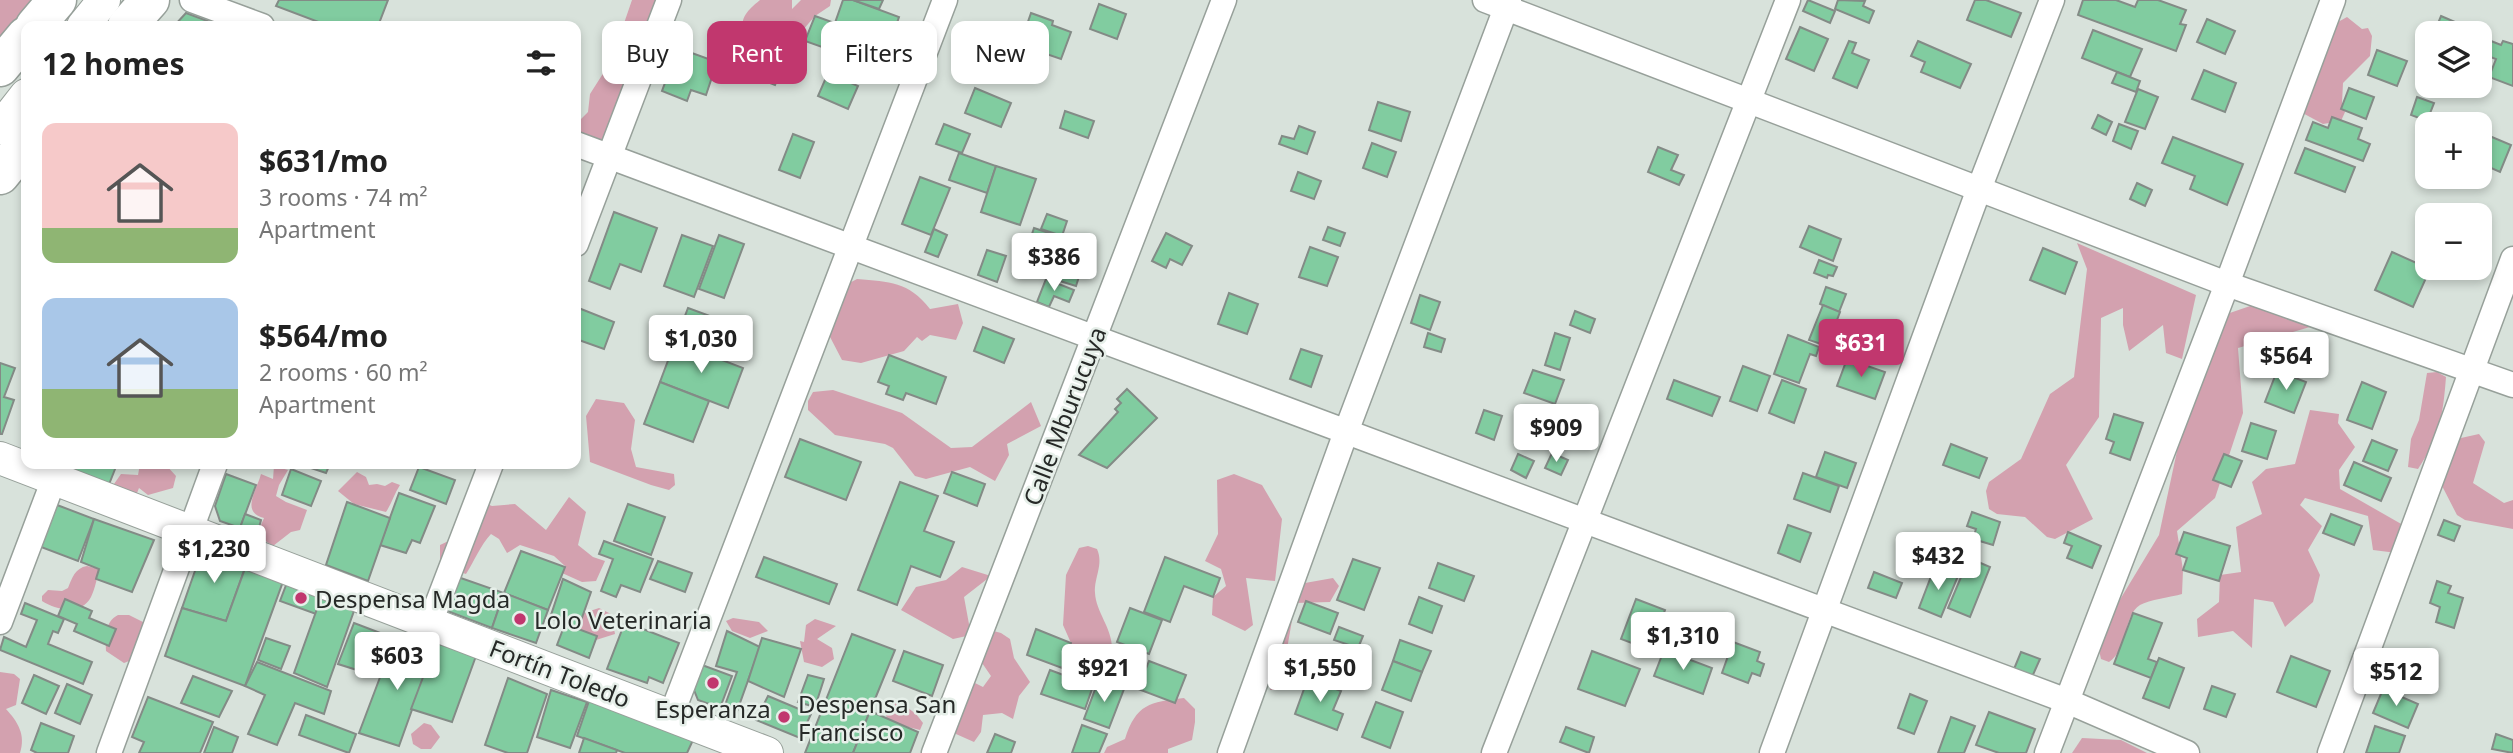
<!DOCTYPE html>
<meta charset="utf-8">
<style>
:root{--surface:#fff;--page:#f2f2f2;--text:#222;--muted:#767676;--accent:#c1376e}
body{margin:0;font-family:"Noto Sans",sans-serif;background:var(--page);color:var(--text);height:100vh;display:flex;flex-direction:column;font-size:26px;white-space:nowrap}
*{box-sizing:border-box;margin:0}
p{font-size:23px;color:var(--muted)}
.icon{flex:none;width:38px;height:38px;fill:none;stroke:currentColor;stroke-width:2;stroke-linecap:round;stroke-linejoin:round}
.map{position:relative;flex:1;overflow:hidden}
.drawer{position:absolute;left:21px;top:21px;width:560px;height:448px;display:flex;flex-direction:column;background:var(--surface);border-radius:14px;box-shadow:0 4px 10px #0003}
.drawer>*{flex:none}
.banner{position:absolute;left:602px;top:21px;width:665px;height:63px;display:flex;gap:14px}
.tools{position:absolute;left:2415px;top:21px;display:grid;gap:14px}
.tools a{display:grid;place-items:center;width:77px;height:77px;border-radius:14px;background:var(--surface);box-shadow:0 4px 10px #0003;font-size:35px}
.price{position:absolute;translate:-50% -60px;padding:0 16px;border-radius:7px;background:#fff;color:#222;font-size:23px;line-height:46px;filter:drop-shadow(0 2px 4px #0008)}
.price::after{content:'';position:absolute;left:50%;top:42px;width:21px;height:16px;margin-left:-10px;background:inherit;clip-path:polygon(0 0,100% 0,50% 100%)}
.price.on{background:var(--accent);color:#fff}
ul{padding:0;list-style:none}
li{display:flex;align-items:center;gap:21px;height:175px;padding:0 21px}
li span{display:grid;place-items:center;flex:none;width:196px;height:140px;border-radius:14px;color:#555}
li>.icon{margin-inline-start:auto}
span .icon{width:84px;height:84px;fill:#fffc;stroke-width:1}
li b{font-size:30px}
h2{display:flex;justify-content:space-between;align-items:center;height:84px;padding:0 21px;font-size:30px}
.pill{padding:0 24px;border-radius:14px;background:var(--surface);box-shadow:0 4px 10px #0003;font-size:24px;line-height:63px}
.pill.on{background:var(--accent);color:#fff}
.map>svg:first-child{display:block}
.green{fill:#d3a1af}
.building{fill:#81cca0;stroke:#838b86;stroke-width:2}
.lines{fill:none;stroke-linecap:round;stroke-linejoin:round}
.minor-casing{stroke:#97a09a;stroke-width:27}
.tertiary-casing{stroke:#97a09a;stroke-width:34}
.trunk-casing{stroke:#97a09a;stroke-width:41}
.minor{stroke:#fff;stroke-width:24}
.tertiary{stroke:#fff;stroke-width:32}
.trunk{stroke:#fff;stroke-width:38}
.poi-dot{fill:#c1376e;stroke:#e6efe9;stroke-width:2.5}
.labels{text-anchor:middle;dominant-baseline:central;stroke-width:5;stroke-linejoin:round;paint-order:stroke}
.street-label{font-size:24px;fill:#262927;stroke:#e6efe9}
.poi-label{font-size:24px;fill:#262927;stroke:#e6efe9;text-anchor:start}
</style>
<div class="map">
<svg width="2513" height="753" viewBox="0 0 2513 753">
<rect width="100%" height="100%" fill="#d8e2db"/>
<g class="green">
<path d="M0 0H30L31 8 0 67Z"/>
<path d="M632 0H667L615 145 576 142V118L581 119 588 112 590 94 611 61Z"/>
<path d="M760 0H792V9L801 0H831L830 6 815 16 796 38 772 39 744 48C742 21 738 18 760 0Z"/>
<path d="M2347 17 2362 29 2368 28 2372 36 2370 56 2343 83 2342 103 2345 112 2341 121 2323 124 2297 110 2338 22Z"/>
<path d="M2077 243 2196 295 2182 359 2166 353 2163 325 2129 351 2123 325V308L2101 318 2099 417 2066 465 2093 519 2055 539 2047 537 2025 517 1997 514 1989 509 1986 491 1989 482 2021 459 2050 394 2074 377 2087 269Z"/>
<path d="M857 279C890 282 908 281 930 309L958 304 963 323 956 340 930 335 922 341 917 337 904 351 861 363 842 360 829 335 840 288Z"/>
<path d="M2253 305 2309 318 2310 327 2238 348 2243 413 2215 498 2177 531 2183 570 2182 594C2171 597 2149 600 2140 605 2123 616 2128 650 2109 662L2101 659 2097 641 2101 631 2159 535 2188 400 2224 315Z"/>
<path d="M2437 372 2446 377C2443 415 2440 436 2418 469L2408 467 2411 439 2419 420 2427 373Z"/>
<path d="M833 390 902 413 951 448 972 447 1031 402 1041 426 1007 444 1009 455 995 481 970 467 926 479 915 476 893 448 885 444 835 435 808 410V401L813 392Z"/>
<path d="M596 399 624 403 635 420 631 449 636 467 674 474 675 485 669 490 651 485 590 462 586 416Z"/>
<path d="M2310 410 2339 414 2338 423 2355 447 2339 470 2340 489 2403 525 2405 554 2373 550 2368 516 2305 498 2300 505 2322 526 2308 550 2320 575 2313 602 2285 627 2273 602 2254 599 2252 648 2233 631 2198 637 2197 619 2219 602 2220 575 2241 572 2236 527 2262 514 2252 482 2266 469 2295 464Z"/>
<path d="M2479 434 2485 442 2473 483 2504 503 2513 500V529L2465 520 2457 515 2439 480 2446 452 2461 438Z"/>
<path d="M140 464H165L176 476 173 488 148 495 139 488 135 498 107 494 121 474 138 475Z"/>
<path d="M274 466 288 470 279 485 276 496 286 502 307 510 300 530 291 532 273 546 261 538V525L264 518C240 512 257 490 261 474L273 479Z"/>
<path d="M357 472 366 477 369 485 377 484 385 486 392 482 400 485C394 494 392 503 386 512L354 504 338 491Z"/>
<path d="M1234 474 1262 485 1282 519 1275 581 1246 578 1253 625 1245 631 1212 615 1213 597 1226 586 1221 569 1205 561 1218 534 1217 480Z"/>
<path d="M469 497 492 506 515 504 546 530 569 497 586 512 578 545 593 557 605 561 596 581 582 582 562 573 565 566 554 556 520 545 507 553 499 539 491 534C480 546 475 560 466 574L440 565V545L455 538Z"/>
<path d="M1088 546 1097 549C1104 565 1094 577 1095 593 1096 612 1112 628 1112 648L1092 670 1074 661 1071 643 1063 625 1066 575 1079 548Z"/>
<path d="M87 566 99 569C97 578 95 589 91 597 81 616 56 610 42 601V596L48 590 62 591 68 588C72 578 75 568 87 566Z"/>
<path d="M962 567 991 576 964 597 971 635 953 639 901 610 916 587 946 580Z"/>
<path d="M1333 578 1339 586 1330 602 1295 603 1287 649 1299 664 1287 689 1270 690 1276 673 1264 648 1305 583Z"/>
<path d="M599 608 611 614 615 634 596 640 582 636 575 616Z"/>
<path d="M118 615H129L147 624 144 655 124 663 106 651C106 638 104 622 118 615Z"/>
<path d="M733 618 759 622 768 631 750 638 732 631 726 621Z"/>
<path d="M815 619 836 626 817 639 832 648 834 659 822 667 804 662 800 641 804 642 806 625Z"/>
<path d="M986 629 1001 633 1010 639 1014 658 1030 682 1019 696 1013 719 1002 713 983 715 981 732 974 742 956 734V726L969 680 983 687 991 676 971 647Z"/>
<path d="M0 672 14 674 20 679 16 705 6 709C18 722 26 735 20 753H0Z"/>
<path d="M1184 698 1195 709V722L1192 740 1168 749V753H1104L1107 747 1125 739C1136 704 1150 702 1184 698Z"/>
<path d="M900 702 916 714 923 723 920 730 904 726 887 719 885 711 890 703Z"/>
<path d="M424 723 431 725 440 737 431 749H421L413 744 411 734Z"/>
<path d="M2082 738 2121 740 2147 753H2072Z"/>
</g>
<g class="building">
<path d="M279 0H388L378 26H329L276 6Z"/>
<path d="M843 0H853L899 17 890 43 835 23Z"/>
<path d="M853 0H883L879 9Z"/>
<path d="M1808 0 1835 11 1830 23 1803 11Z"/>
<path d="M1838 0 1865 1 1863 6 1874 11 1869 23 1835 9Z"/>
<path d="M1975 0H1986L2021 13 2011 37 1967 20Z"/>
<path d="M2083 0H2116L2135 7 2138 0H2158L2186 10 2180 24 2186 25 2176 51 2078 15Z"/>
<path d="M1099 4 1126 14 1117 39 1090 29Z"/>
<path d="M186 13 221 26H174Z"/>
<path d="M1031 13 1053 21 1052 25 1071 32 1061 59 1020 45Z"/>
<path d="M815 16 879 39 870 64 805 41Z"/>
<path d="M2441 16 2462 25 2458 33H2434Z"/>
<path d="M2207 19 2235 31 2225 54 2197 42Z"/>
<path d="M1800 27 1828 39 1814 71 1786 59Z"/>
<path d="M2093 30 2142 49 2130 77 2082 58Z"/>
<path d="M772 39 791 47 775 85 755 77Z"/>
<path d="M1849 41 1856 43 1852 53 1869 60 1857 88 1833 78Z"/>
<path d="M1918 41 1971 64 1960 88 1921 72 1925 62 1911 56Z"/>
<path d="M2491 41 2501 45 2503 41 2513 44V86L2489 77 2496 59 2485 55Z"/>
<path d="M678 48 717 62 706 95 691 90 687 101 662 91Z"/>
<path d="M2377 50 2407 61 2397 86 2368 75Z"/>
<path d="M2204 70 2236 83 2225 112 2192 99Z"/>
<path d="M2117 72 2140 81 2136 92 2112 83Z"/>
<path d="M828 73 858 86 848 109 818 96Z"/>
<path d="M975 88 1011 103 1001 127 965 113Z"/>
<path d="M2349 88 2374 97 2366 119 2341 109Z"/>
<path d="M2138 89 2158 97 2145 129 2125 122Z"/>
<path d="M2417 97 2434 103 2427 121 2411 115Z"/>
<path d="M1378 102 1410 112 1401 141 1369 130Z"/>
<path d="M1065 111 1094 121 1088 138 1060 128Z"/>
<path d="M2098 115 2112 122 2106 135 2092 128Z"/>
<path d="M2332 117 2362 128 2358 139 2370 144 2363 161 2306 140 2313 122 2328 128Z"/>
<path d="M944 124 970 134 962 153 936 144Z"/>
<path d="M2119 124 2138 131 2131 149 2113 141Z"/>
<path d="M1299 126 1315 132 1307 154 1279 144 1282 136 1294 139Z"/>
<path d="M2480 132 2511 145 2500 172 2480 163Z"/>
<path d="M793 134 814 142 800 178 779 170Z"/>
<path d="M2173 137 2243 164 2227 205 2190 189 2195 176 2162 163Z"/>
<path d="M1372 143 1396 152 1387 177 1363 168Z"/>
<path d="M1658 147 1678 155 1671 170 1684 175 1679 185 1648 172Z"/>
<path d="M2305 148 2355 167 2345 192 2295 173Z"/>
<path d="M959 153 996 166 987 193 949 180Z"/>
<path d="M996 166 1036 179 1020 225 981 212Z"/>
<path d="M1298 172 1321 181 1314 199 1291 191Z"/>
<path d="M920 177 950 188 931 235 902 224Z"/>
<path d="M2137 183 2152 190 2145 206 2130 199Z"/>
<path d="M614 212 657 228 641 272 620 264 610 289 589 281Z"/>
<path d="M1047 214 1067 221 1062 236 1041 229Z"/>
<path d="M1809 226 1841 239 1833 261 1800 247Z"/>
<path d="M1328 227 1345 233 1340 246 1323 240Z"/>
<path d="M1034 228 1061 237 1056 252 1029 243Z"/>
<path d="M934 229 947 235 938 257 925 252Z"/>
<path d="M1166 233 1192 246 1182 265 1170 259 1166 268 1152 261Z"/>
<path d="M682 235 713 246 694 297 664 286Z"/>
<path d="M719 235 744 244 724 298 699 289Z"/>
<path d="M1310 247 1338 257 1327 286 1299 277Z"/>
<path d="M2043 248 2077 262 2065 294 2030 280Z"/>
<path d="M987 250 1006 256 997 282 978 275Z"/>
<path d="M1056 252 1084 261 1076 286 1047 277Z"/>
<path d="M2392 252 2430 269 2413 307 2375 290Z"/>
<path d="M1819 260 1837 267 1833 276 1828 275 1827 278 1814 273Z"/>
<path d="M1046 279 1074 290 1069 302 1054 296 1049 307 1037 302Z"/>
<path d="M1826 287 1846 294 1839 312 1820 304Z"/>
<path d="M1229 293 1258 304 1247 334 1218 324Z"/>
<path d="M1420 295 1440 302 1430 330 1411 323Z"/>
<path d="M1823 305 1840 312 1827 346 1809 340Z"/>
<path d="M576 307 614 322 604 349 576 339Z"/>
<path d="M688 308 710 316 697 351 675 342Z"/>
<path d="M1575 311 1595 319 1590 333 1570 325Z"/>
<path d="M983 327 1014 339 1004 363 974 351Z"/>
<path d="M1428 333 1445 339 1441 352 1424 347Z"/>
<path d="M1555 333 1570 338 1560 370 1545 365Z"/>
<path d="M1788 335 1819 347 1816 356 1810 354 1799 383 1774 374Z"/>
<path d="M675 342 743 368 728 408 660 382Z"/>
<path d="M1301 349 1322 356 1311 387 1290 379Z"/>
<path d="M889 355 946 377 936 404 906 393 903 400 886 394 889 386 878 382Z"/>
<path d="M1847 359 1885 372 1875 399 1837 386Z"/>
<path d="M0 363 15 368 4 397 14 400 2 434H0Z"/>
<path d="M1743 366 1770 376 1757 411 1730 401Z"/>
<path d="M1533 370 1564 380 1555 404 1524 393Z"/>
<path d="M2277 371 2306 382 2294 413 2265 402Z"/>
<path d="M1674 380 1720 397 1712 416 1667 399Z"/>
<path d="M1782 380 1806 389 1794 423 1769 413Z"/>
<path d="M660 382 709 401 693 442 644 424Z"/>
<path d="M2362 382 2386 392 2372 429 2347 420Z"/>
<path d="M1127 389 1157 418 1107 468 1079 455 1118 412 1115 409 1121 403 1117 399Z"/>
<path d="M1484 410 1502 416 1494 440 1476 433Z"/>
<path d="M2114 414 2143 423 2130 460 2110 453 2114 442 2106 439Z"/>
<path d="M2251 423 2276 431 2267 459 2242 451Z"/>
<path d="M800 439 861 462 846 500 785 477Z"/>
<path d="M2372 440 2397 450 2388 471 2363 461Z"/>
<path d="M1951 444 1987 458 1979 478 1943 465Z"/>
<path d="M1825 452 1856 463 1847 488 1816 477Z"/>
<path d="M1552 453 1568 460 1561 475 1545 468Z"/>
<path d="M1518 454 1534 461 1526 478 1511 470Z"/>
<path d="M2224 454 2242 461 2231 487 2213 480Z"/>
<path d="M2354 462 2391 478 2381 501 2344 485Z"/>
<path d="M61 464H117L106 492 58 472Z"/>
<path d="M299 464H330L326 473Z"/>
<path d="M419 467 455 480 446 504 410 490Z"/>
<path d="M291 469 321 481 311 506 282 495Z"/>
<path d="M952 472 985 484 977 506 944 493Z"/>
<path d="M1803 473 1839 486 1830 512 1794 499Z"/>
<path d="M226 474 256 485 240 528 220 521 215 506Z"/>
<path d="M900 482 938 496 924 531 954 542 940 577 911 566 897 605 858 590Z"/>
<path d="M399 493 435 506 420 543 412 540 406 553 380 545Z"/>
<path d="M347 502 390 518 368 581 326 565Z"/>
<path d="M628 504 665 517 651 555 614 541Z"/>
<path d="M57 505 94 519 78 561 41 547Z"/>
<path d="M1972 512 2000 522 1993 545 1973 539 1976 529 1967 526Z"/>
<path d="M245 514 261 520 257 535 240 528Z"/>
<path d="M2331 514 2362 526 2354 545 2323 533Z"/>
<path d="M94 519 154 540 132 592 96 579 99 569 81 562Z"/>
<path d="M2444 520 2460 526 2454 541 2438 535Z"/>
<path d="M1788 525 1811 533 1800 562 1778 553Z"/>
<path d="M2068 532 2101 546 2092 568 2067 558 2072 546 2064 543Z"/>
<path d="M2184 532 2230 546 2219 581 2183 570 2187 558 2176 554Z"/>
<path d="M604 541 653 559 640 592 621 585 616 597 601 591 613 559 599 554Z"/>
<path d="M203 548 246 565 226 621 182 608Z"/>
<path d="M521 551 565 567 548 610 504 593Z"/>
<path d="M764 557 837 584 829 604 756 577Z"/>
<path d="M1165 557 1220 578 1213 597 1184 586 1170 622 1144 612Z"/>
<path d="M1969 558 1990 567 1970 617 1948 608Z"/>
<path d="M1353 559 1380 568 1364 610 1337 600Z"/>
<path d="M658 561 692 573 685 592 650 579Z"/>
<path d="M247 563 285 576 245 686 165 656 182 608 226 621Z"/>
<path d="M1438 563 1474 576 1464 601 1429 588Z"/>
<path d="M1935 566 1958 576 1941 617 1919 608Z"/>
<path d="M1874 572 1902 583 1896 598 1868 588Z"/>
<path d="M455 576 504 593 492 628 442 609Z"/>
<path d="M563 579 591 592 578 629 550 618Z"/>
<path d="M288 580 322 595 316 614 280 601Z"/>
<path d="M2437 581 2451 586 2448 593 2463 598 2454 628 2436 622 2440 607 2430 603Z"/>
<path d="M504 593 548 610 536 643 492 628Z"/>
<path d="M322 595 355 608 327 687 294 673Z"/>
<path d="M1419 597 1442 606 1432 633 1409 624Z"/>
<path d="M65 599 92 611 89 618 116 629 109 646 74 631 77 624 58 616Z"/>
<path d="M1636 599 1665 610 1657 631 1652 629 1647 641 1639 638 1637 645 1621 639Z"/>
<path d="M1306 601 1338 613 1330 634 1298 622Z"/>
<path d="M25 603 64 619 58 633 53 631 48 644 92 662 83 684 0 650 4 637 26 647 37 620 21 614Z"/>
<path d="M1130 608 1162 620 1149 654 1117 642Z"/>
<path d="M2133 613 2162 623 2148 659 2157 662 2151 678 2114 664Z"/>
<path d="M625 622 679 643 663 683 649 677 647 683 607 669Z"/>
<path d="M354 623 391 637 376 676 338 664Z"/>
<path d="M565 624 597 636 589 658 557 645Z"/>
<path d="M1339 627 1363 636 1358 648 1334 640Z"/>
<path d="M1036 629 1071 643 1062 668 1027 655Z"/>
<path d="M727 631 760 647 736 714 724 708 737 672 716 666Z"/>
<path d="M852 634 895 650 853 753H805Z"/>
<path d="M396 635 433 651 399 746 359 733Z"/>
<path d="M266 638 290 646 281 669 258 660Z"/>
<path d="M762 638 801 649 784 697 748 681Z"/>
<path d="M1400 640 1431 651 1422 672 1393 661Z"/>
<path d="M1733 642 1760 652 1757 661 1764 664 1760 676 1752 673 1748 683 1722 673Z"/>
<path d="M436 643 476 656 452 722 411 709Z"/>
<path d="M1664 650 1712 668 1703 694 1654 676Z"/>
<path d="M904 651 943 665 932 696 893 681Z"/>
<path d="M1592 651 1640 669 1625 706 1578 689Z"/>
<path d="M2021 652 2040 659 2032 677 2014 669Z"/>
<path d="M2291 656 2330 671 2316 707 2277 692Z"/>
<path d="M2159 658 2184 668 2169 708 2143 698Z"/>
<path d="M1149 661 1186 675 1175 703 1138 689Z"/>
<path d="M1393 661 1422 672 1411 701 1382 690Z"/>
<path d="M257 662 331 691 324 714 295 703 277 745 248 734 265 695 245 686Z"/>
<path d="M702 665 732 676 720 708 698 700 694 690Z"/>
<path d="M1050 670 1093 686 1085 709 1041 694Z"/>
<path d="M34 675 59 686 46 714 22 703Z"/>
<path d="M808 675 824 679 815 707 798 702Z"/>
<path d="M193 676 232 691 219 717 181 703Z"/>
<path d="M508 678 547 694 527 753H508L485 745Z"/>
<path d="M1308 678 1341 691 1333 710 1343 714 1337 730 1295 714Z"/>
<path d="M1099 679 1124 689 1109 728 1084 719Z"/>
<path d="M67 684 92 695 80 724 55 713Z"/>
<path d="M2212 686 2235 694 2226 717 2204 709Z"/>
<path d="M2383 689 2418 704 2408 728 2373 713Z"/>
<path d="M551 690 587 702 570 748 537 737Z"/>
<path d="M1910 694 1927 701 1914 734 1898 728Z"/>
<path d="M768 696 811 714 800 738 756 720Z"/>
<path d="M148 697 213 722 200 753H139L144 742 132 737Z"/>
<path d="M590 698 693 740 687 753H625L577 736Z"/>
<path d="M1376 702 1403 712 1390 748 1362 737Z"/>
<path d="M870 711 918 732 910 753H853Z"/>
<path d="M1989 712 2035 729 2026 753H1999L1976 745Z"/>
<path d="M306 715 356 734 349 753 299 735Z"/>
<path d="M1951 717 1975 726 1964 753H1938Z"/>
<path d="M41 723 74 736 68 753H37L31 750Z"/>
<path d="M1082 725 1107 734 1099 753H1072Z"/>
<path d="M2375 726 2405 736 2399 753H2366Z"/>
<path d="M214 727 238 737 232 753H204Z"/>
<path d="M1566 727 1594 737 1589 753 1560 742Z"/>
<path d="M995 734 1015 742 1011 753H987Z"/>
<path d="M2496 734 2513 740V753L2492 749Z"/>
<path d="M584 738 617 750 616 753H579Z"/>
</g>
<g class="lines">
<g class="minor-casing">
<g id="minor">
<path d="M192 0 262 26"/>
<path d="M1485 0 2227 284 2513 385"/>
<path d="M576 144 2067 701 2187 753"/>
<path d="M576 244 669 0"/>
<path d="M0 622 54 479"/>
<path d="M430 623 491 464"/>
<path d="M671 716 945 0"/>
<path d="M109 753 215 464"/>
<path d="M934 753 1224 0"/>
<path d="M1230 753 1346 432 1509 0"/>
<path d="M1494 753 1788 0"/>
<path d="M1772 753 1979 189 2052 0"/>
<path d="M2047 753 2227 284 2333 0"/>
<path d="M2330 753 2513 259"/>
</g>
</g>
<g class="tertiary-casing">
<g id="tertiary">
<path d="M83 26 104 0"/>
<path d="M0 128 26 95"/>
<path d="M0 458 767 753"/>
</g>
</g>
<g class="trunk-casing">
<g id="trunk">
<path d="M35 26 57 0"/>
<path d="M127 26 150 0"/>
<path d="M0 67 26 36"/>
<path d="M0 175 26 143"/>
</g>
</g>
<use href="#minor" class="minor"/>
<use href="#tertiary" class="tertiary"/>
<use href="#trunk" class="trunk"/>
</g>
<g class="poi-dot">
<circle cx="301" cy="598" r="7"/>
<circle cx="520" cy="619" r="7"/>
<circle cx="713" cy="683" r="7"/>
<circle cx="784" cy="717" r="7"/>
</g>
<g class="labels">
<g class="street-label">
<text transform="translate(1064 416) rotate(-69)">Calle Mburucuya</text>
<text transform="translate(560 673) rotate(21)">Fortín Toledo</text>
</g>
<g class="poi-label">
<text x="315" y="598">Despensa Magda</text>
<text x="534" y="619">Lolo Veterinaria</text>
<text x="798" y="703">Despensa San<tspan x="798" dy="28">Francisco</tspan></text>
<text x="713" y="708" text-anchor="middle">Esperanza</text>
</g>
</g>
</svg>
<div class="tools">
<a><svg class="icon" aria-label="layers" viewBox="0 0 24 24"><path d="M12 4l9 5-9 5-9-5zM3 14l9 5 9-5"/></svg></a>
<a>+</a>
<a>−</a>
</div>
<b class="price" style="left:1054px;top:293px">$386</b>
<b class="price" style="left:701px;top:375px">$1,030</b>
<b class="price on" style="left:1861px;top:379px">$631</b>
<b class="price" style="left:2286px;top:392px">$564</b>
<b class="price" style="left:1556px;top:464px">$909</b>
<b class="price" style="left:214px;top:585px">$1,230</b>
<b class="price" style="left:1938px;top:592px">$432</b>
<b class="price" style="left:1683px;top:672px">$1,310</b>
<b class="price" style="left:397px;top:692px">$603</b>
<b class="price" style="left:1104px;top:704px">$921</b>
<b class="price" style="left:1320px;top:704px">$1,550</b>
<b class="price" style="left:2396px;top:708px">$512</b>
<div class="banner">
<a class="pill">Buy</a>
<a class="pill on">Rent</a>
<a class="pill">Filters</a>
<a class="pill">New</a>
</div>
<section class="drawer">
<h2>12 homes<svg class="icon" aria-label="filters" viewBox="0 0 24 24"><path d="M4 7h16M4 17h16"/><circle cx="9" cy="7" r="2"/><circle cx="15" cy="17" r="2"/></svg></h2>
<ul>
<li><span style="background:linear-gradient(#f6c9c9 75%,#8fb573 0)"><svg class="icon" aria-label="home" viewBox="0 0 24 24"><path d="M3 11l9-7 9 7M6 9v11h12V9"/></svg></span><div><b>$631/mo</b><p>3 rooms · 74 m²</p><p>Apartment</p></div></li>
<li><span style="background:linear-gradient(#a9c7e8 65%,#8fb573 0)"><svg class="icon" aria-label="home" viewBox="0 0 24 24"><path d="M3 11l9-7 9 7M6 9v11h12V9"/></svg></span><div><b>$564/mo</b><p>2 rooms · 60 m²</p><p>Apartment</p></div></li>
</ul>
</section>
</div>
